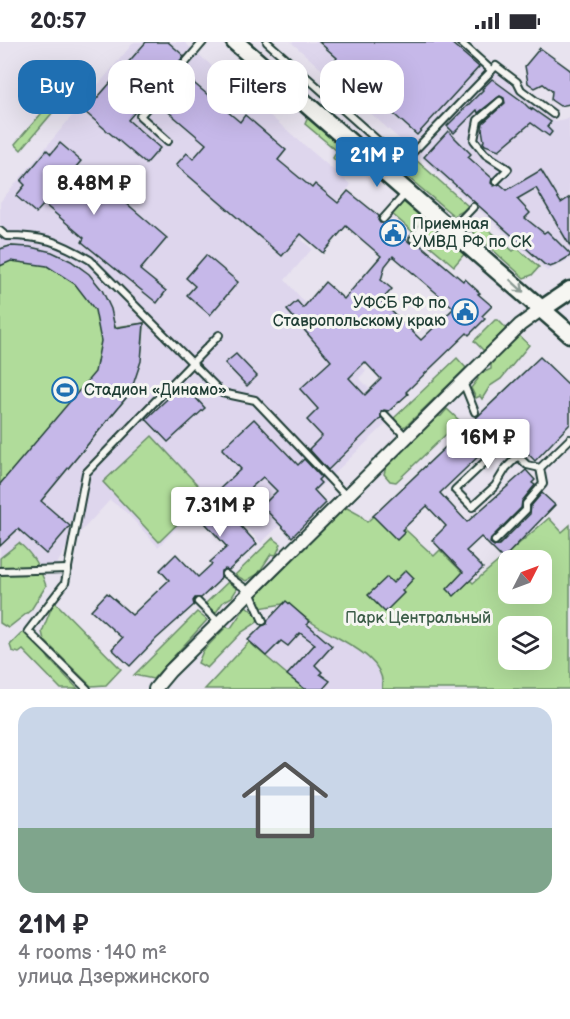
<!DOCTYPE html>
<meta charset="utf-8">
<style>
:root{--surface:#fff;--page:#f7f7f7;--text:#2b2b33;--muted:#7c7c81;--accent:#1f6fb2}
body{margin:0;font-family:"Balsamiq Sans",sans-serif;background:var(--page);color:var(--text);height:100vh;display:flex;flex-direction:column;font-size:22px;white-space:nowrap}
*{box-sizing:border-box;margin:0}
p{font-size:20px;color:var(--muted)}
.icon{flex:none;width:33px;height:33px;fill:none;stroke:currentColor;stroke-width:2;stroke-linecap:round;stroke-linejoin:round}
.map{position:relative;height:647px;overflow:hidden}
.drawer{display:flex;flex-direction:column;background:var(--surface);flex:1}
.drawer>*{flex:none}
.hud{position:absolute;left:18px;top:18px;width:534px;height:54px;display:flex;gap:12px}
.needle{width:39px;rotate:48deg}
.buttons{position:absolute;left:498px;top:508px;display:grid;gap:12px}
.buttons a{display:grid;place-items:center;width:54px;height:54px;border-radius:12px;background:var(--surface);box-shadow:0 6px 24px #0002;font-size:30px}
.price{position:absolute;translate:-50% -51px;padding:0 14px;border-radius:6px;background:#fff;color:#222;font-size:20px;line-height:39px;filter:drop-shadow(0 2px 3px #0008)}
.price::after{content:'';position:absolute;left:50%;top:36px;width:18px;height:14px;margin-left:-9px;background:inherit;clip-path:polygon(0 0,100% 0,50% 100%)}
.price.selected{background:var(--accent);color:#fff}
ul{padding:0;list-style:none}
li{display:grid;align-content:center;gap:12px;height:318px;padding:0 18px}
li span{display:grid;place-items:center;height:186px;border-radius:18px;color:#555}
li>.icon{margin-inline-start:auto}
span .icon{width:108px;height:108px;fill:#fffc;stroke-width:1}
li b{font-size:26px}
.tag{padding:0 21px;border-radius:18px;background:var(--surface);box-shadow:0 6px 24px #0002;font-size:21px;line-height:54px}
.tag.selected{background:var(--accent);color:#fff}
.status{display:flex;justify-content:space-between;align-items:center;height:42px;padding:0 30px;background:var(--surface);direction:ltr}
.status svg{height:16px;fill:currentColor}
.map>svg:first-child{display:block}
.built{fill:#ded6ed}
.green{fill:#b0dc9a;stroke:#688c67;stroke-width:1.5;fill-rule:evenodd}
.building{fill:#c6b8e9;stroke:#1f3d34;stroke-width:1.5;fill-rule:evenodd}
.lines{fill:none;stroke-linecap:round;stroke-linejoin:round}
.lane-casing{stroke:#1f3d34;stroke-width:10}
.street-casing{stroke:#1f3d34;stroke-width:16}
.secondary-casing{stroke:#1f3d34;stroke-width:21}
.lane{stroke:#f6f6f2;stroke-width:6}
.street{stroke:#f6f6f2;stroke-width:12}
.secondary{stroke:#f6f6f2;stroke-width:16}
.oneway{stroke:#8a9a93}
.labels{text-anchor:middle;dominant-baseline:central;stroke-width:6;stroke-linejoin:round;paint-order:stroke}
.poi-label{font-size:16px;fill:#1f3d34;stroke:#f6f6f2;text-anchor:start}
.park-label{font-size:16px;fill:#3c5d48;stroke:#f6f6f2}
</style>
<div class="status"><b>20:57</b><svg viewBox="0 0 49 12"><path d="M0 12V9h3v3zM5 12V6h3v6zM10 12V3h3v9zM15 12V0h3v12zM26 1h20v11H26zM47 4h2v5h-2z"/></svg></div>
<div class="map">
<svg width="570" height="647" viewBox="0 0 570 647">
<rect width="100%" height="100%" fill="#e8e3ef"/>
<filter id="ink" filterUnits="userSpaceOnUse"><feTurbulence type="fractalNoise" baseFrequency=".0167" numOctaves="2"/><feDisplacementMap in="SourceGraphic" scale="12" xChannelSelector="R" yChannelSelector="G"/><feConvolveMatrix kernelMatrix="1 2 1 2 8 2 1 2 1" color-interpolation-filters="sRGB"/></filter>
<g filter="url(#ink)">
<g class="built">
<path d="M134 0H184L351 143 302 198 312 207 285 238 366 329 359 336 370 347 365 352 389 379 261 501 213 450 158 505 127 471 110 458 66 506 51 533 18 503 0 523V160Z"/>
<path d="M291 0H453L490 32 496 27 510 37 513 46 555 79 569 76 570 217 547 229Z"/>
<path d="M288 560 310 580 359 608 398 642 395 647H304L249 600Z"/>
</g>
<g class="green">
<path d="M83 24 86 32 78 49 70 51 64 49 63 41C69 32 72 26 83 24Z"/>
<path d="M47 65 53 70 21 108 15 102Z"/>
<path d="M308 75 348 109 354 120 349 125 340 124 333 116 337 109 305 82Z"/>
<path d="M416 118 468 164 463 169 454 174 409 136 406 131Z"/>
<path d="M404 159 424 176 414 191 391 171Z"/>
<path d="M478 178 513 209 517 206 539 225 532 233 524 236 473 190 472 185Z"/>
<path d="M430 182 465 211 454 224 421 196 420 194Z"/>
<path d="M10 204C66 207 102 229 115 285L144 281C143 309 139 331 126 356L16 489 0 503V207Z"/>
<path d="M495 278H498L505 285V288L484 309 474 299Z"/>
<path d="M517 292 529 303 501 337 490 344 482 357 480 354 476 356 471 346 478 337 476 334 491 327V317Z"/>
<path d="M457 316 466 326 406 384 400 385 394 376Z"/>
<path d="M447 367 460 379 396 440 390 439 384 432 387 421 431 376 441 374Z"/>
<path d="M152 394 207 453 159 500 103 440Z"/>
<path d="M347 466 360 473 367 480 382 466 434 514 440 508 473 541 549 476 562 490 570 483V647H382C388 613 332 596 310 579 302 574 295 567 288 561L260 566 253 553 339 469ZM508 519H542V552H508ZM508 585H542V618H508Z"/>
<path d="M273 496 281 502 276 513 271 512 258 532 246 539 235 533Z"/>
<path d="M19 501C32 511 41 528 46 544L31 568 8 586 0 581V516Z"/>
<path d="M228 540 237 547 232 555 223 560 215 572 204 563Z"/>
<path d="M54 559 121 627 106 643 91 644 44 598 42 590Z"/>
<path d="M246 564 259 575 256 581 242 590 207 626 198 621 203 609 226 585 231 586Z"/>
<path d="M197 570 207 578 153 637 134 633Z"/>
<path d="M27 586 38 598 49 617 78 647H61L23 608 19 611 12 609 10 603Z"/>
<path d="M249 600 304 647H205Z"/>
</g>
<g class="building">
<path d="M146 0H168L184 14 128 78 160 106 146 122 85 70Z"/>
<path d="M319 0H450L479 25 417 93 335 19 337 16Z"/>
<path d="M540 6 570 28V62L560 64 551 58 552 49 543 42 535 46 528 41 525 24Z"/>
<path d="M183 32 240 80 245 73 286 108 278 118 312 146 315 142 338 161 348 149 379 174 378 178 380 181 387 180 410 201 417 200 463 239 465 237 480 251 478 252 492 264 482 274 485 277 469 293 467 291 406 350 408 352 389 369 384 368 381 370V376L328 428 309 407 322 394 307 378 318 367 300 347 331 319 287 268 297 259 303 266 325 240 344 257 381 214 346 184 323 211 301 192 282 214 176 123 187 111 193 117 206 102 158 61ZM393 214 454 266 421 298 381 259 392 247 381 238 385 224ZM365 320 381 337 365 353 349 336Z"/>
<path d="M492 37 522 59 532 69 531 66 551 80 547 85 552 90 549 94 531 81 499 108 485 103 483 100 484 99 482 87 483 81 505 61 504 56 500 54 478 71 477 68 454 91 447 84 483 48 482 47Z"/>
<path d="M448 89 471 112 468 115 492 136 491 141 494 144 500 142 507 148 541 128 561 161 570 155V204L536 146 517 157 530 171 525 176 544 191 547 189 570 212V214L555 223 550 225 545 223 424 115Z"/>
<path d="M60 101 81 119 76 125 115 158 118 154 167 196 140 228 166 249 157 261 82 200 84 196 44 162 36 171 16 154 25 143 21 139 47 108 51 112Z"/>
<path d="M10 204 30 205 52 210 71 219 89 232 102 248 111 267 115 286 144 281 141 319 134 340 126 356 41 459 70 484 46 512 18 487 0 504V442L95 330 101 299 95 268 75 242 47 224 11 219 0 224V207Z"/>
<path d="M206 213 238 240 210 273 187 253 195 244 186 236Z"/>
<path d="M236 312 257 334 247 344 225 321Z"/>
<path d="M540 315 570 344V382L535 419 506 388 440 451 467 480 526 428 535 438 532 441 535 443 522 459 521 466 491 496 490 501 494 504 499 503 530 472 531 464 542 451 555 463 503 517 481 495 466 509 483 526 454 554 447 547 463 530 432 498 446 484 427 464 402 488 405 490 397 498 373 474Z"/>
<path d="M183 342 205 366 168 400 146 377Z"/>
<path d="M254 377 298 423 304 417 321 435 318 438 321 441 314 448 326 461 292 495 262 464 277 449 263 435 226 468 257 502 229 528 225 527 221 529V535L218 540 201 556H195L193 559 194 563 156 597 130 624 112 607 122 596 91 568 107 551 132 573 169 538 160 528 176 512 198 535 212 522 210 520 227 505 195 470 241 427 222 407Z"/>
<path d="M406 528 414 536 402 549 404 551 385 570 368 553 387 535 393 541Z"/>
<path d="M286 559 310 580 307 582 332 604 315 623 322 630 320 632 330 639 323 647H305L287 633 315 602 300 591 288 604 281 599 266 614 248 598 262 584 267 582 268 578Z"/>
</g>
<g class="lines">
<g class="lane-casing">
<g id="lane">
<path d="M267 0 403 121"/>
<path d="M460 0 491 28"/>
<path d="M168 99 140 74 203 0"/>
<path d="M390 134 496 24 517 40 521 48 553 72"/>
<path d="M496 139 508 127 485 112 474 98 478 78 500 59"/>
<path d="M383 177 407 150"/>
<path d="M452 187 473 165"/>
<path d="M0 189 6 194C43 194 58 199 90 218L222 351 255 358 346 454"/>
<path d="M413 197 431 174"/>
<path d="M463 340 475 370"/>
<path d="M385 373 406 395"/>
<path d="M518 414 506 426 495 444 472 465 455 448 503 403 508 404 527 423 540 426 570 397"/>
<path d="M495 499 526 468V462L543 442 540 426"/>
<path d="M0 529 68 527"/>
<path d="M225 532 250 550 263 579"/>
<path d="M198 560 218 580"/>
<path d="M87 647 28 589 65 541 86 431 219 293"/>
</g>
</g>
<g class="street-casing">
<path id="street" d="M155 647 170 629 520 283 542 267"/>
</g>
<g class="secondary-casing">
<g id="secondary">
<path d="M235 0 570 292"/>
<path d="M542 267 570 248"/>
</g>
</g>
<use href="#lane" class="lane"/>
<use href="#street" class="street"/>
<use href="#secondary" class="secondary"/>
</g>
<defs><path id="oneway-shaft" d="M-6 0H5M1.5-3L5.5 0L1.5 3" fill="none" stroke-width="1.6" stroke-linecap="round" stroke-linejoin="round" transform="scale(1.5)"/></defs>
<use class="oneway" href="#oneway-shaft" transform="translate(517 244) rotate(42)"/>
</g>
<defs>
<g id="civic-ring" transform="scale(1.35)"><circle r="9.5" fill="#f6f6f2" stroke="#1f6fb2" stroke-width="1.5"/><path d="M-.6-6.5H3V-4.5H.6V-3L4-1V1h2V6H-6V1h2V-1L-.6-3ZM-1.2 2.5V6h2.4V2.5Z" fill="#1f6fb2"/></g>
<g id="stadium-ring" transform="scale(1.35)"><circle r="9.5" fill="#f6f6f2" stroke="#1f6fb2" stroke-width="1.5"/><path d="M0-5a6.5 5 0 1 0 0 10a6.5 5 0 1 0 0-10ZM-3.5-1.8h7v3.6h-7Z" fill="#1f6fb2"/></g>
</defs>
<g fill-rule="evenodd">
<use href="#civic-ring" x="393" y="191"/>
<use href="#civic-ring" x="465" y="270"/>
<use href="#stadium-ring" x="65" y="348"/>
</g>
<g class="labels">
<g class="poi-label">
<text x="412" y="182">Приемная<tspan x="412" dy="18">УМВД РФ по СК</tspan></text>
<text x="446" y="261" text-anchor="end">УФСБ РФ по<tspan x="446" dy="18">Ставропольскому краю</tspan></text>
<text x="84" y="348">Стадион «Динамо»</text>
</g>
<g class="park-label">
<text x="418" y="576">Парк Центральный</text>
</g>
</g>
</svg>
<div class="buttons">
<a><svg class="needle" viewBox="-14 -14 28 28"><path d="M0-13l5 13h-10z" fill="#e53935"/><path d="M0 13l5-13h-10z" fill="#7c7c81"/></svg></a>
<a><svg class="icon" aria-label="layers" viewBox="0 0 24 24"><path d="M12 4l9 5-9 5-9-5zM3 14l9 5 9-5"/></svg></a>
</div>
<b class="price selected" style="left:377px;top:146px">21M ₽</b>
<b class="price" style="left:94px;top:174px">8.48M ₽</b>
<b class="price" style="left:488px;top:428px">16M ₽</b>
<b class="price" style="left:220px;top:496px">7.31M ₽</b>
<div class="hud">
<a class="tag selected">Buy</a>
<a class="tag">Rent</a>
<a class="tag">Filters</a>
<a class="tag">New</a>
</div>
</div>
<section class="drawer">
<ul>
<li><span style="background:linear-gradient(#c9d6e8 65%,#7fa58c 0)"><svg class="icon" aria-label="home" viewBox="0 0 24 24"><path d="M3 11l9-7 9 7M6 9v11h12V9"/></svg></span><div><b>21M ₽</b><p>4 rooms · 140 m²</p><p>улица Дзержинского</p></div></li>
</ul>
</section>
